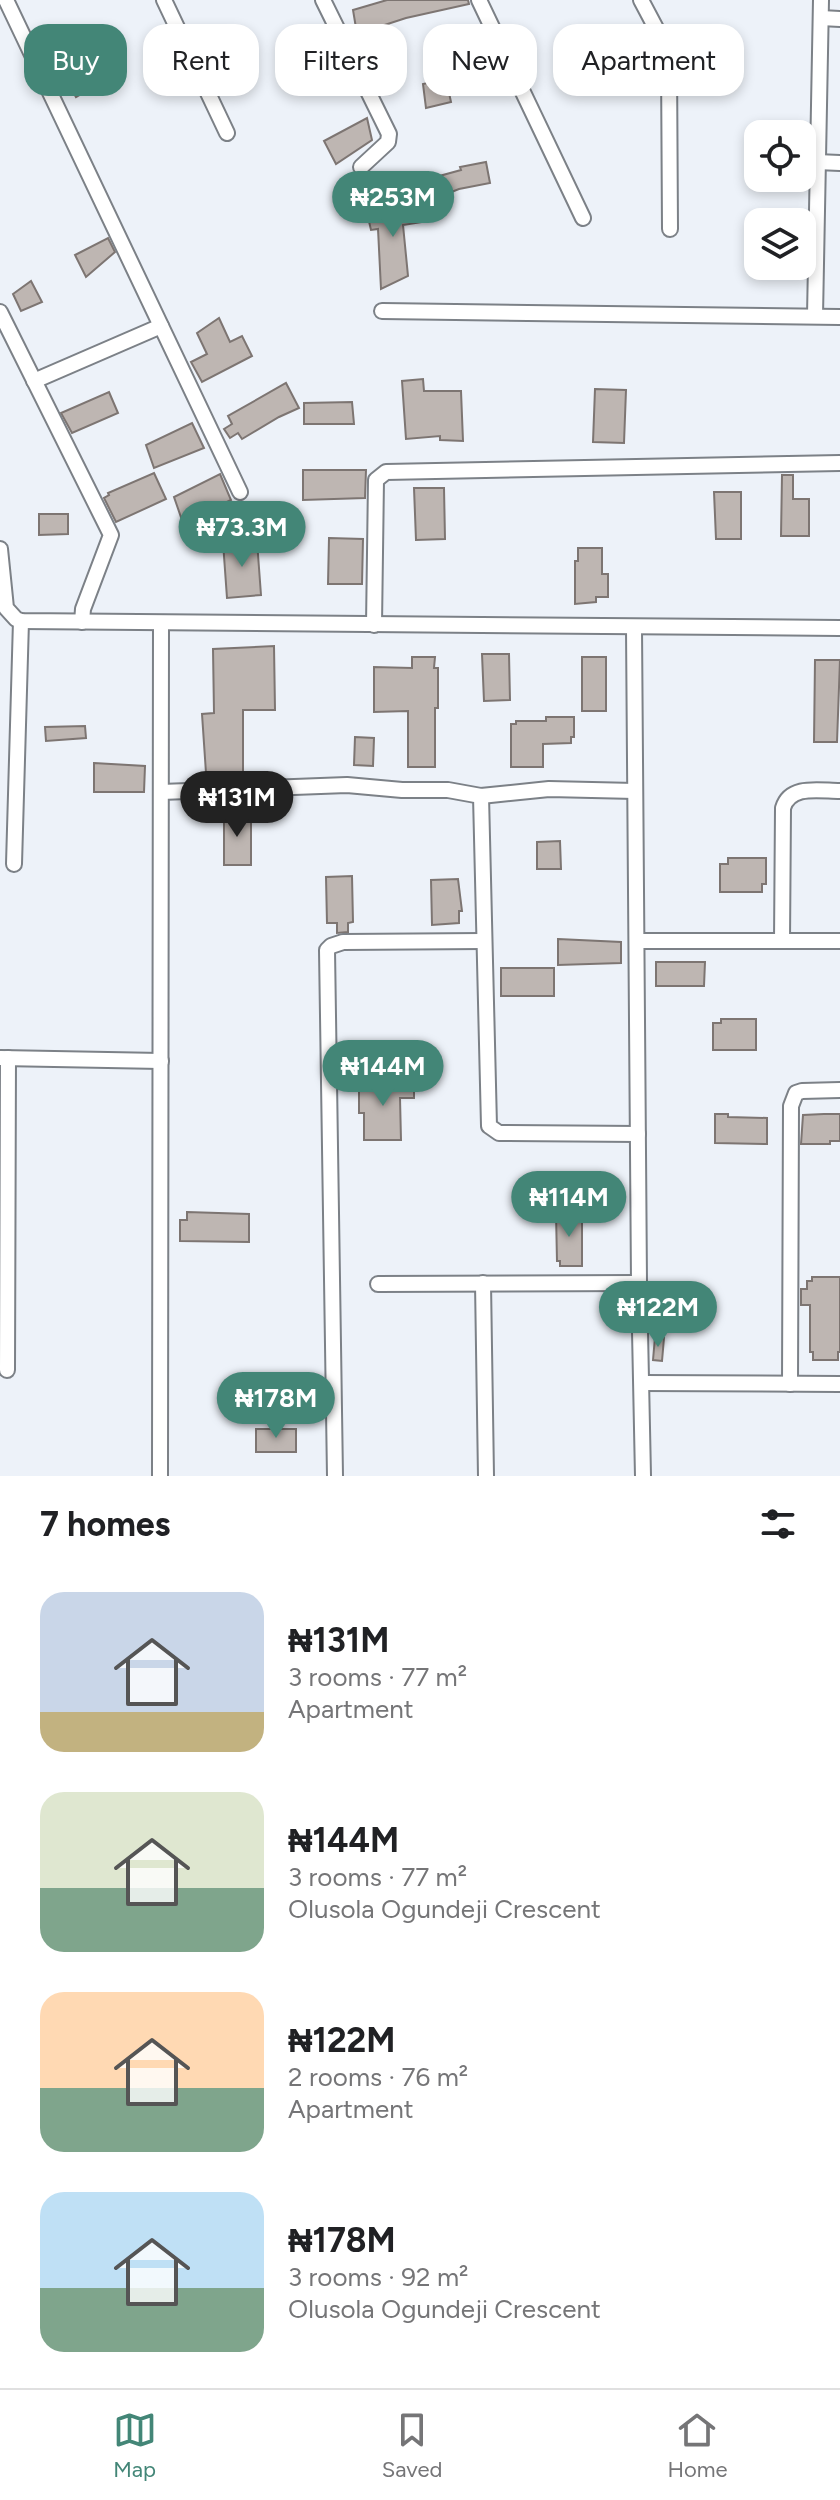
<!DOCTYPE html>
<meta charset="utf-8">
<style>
:root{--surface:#fff;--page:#f2f2f2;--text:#202124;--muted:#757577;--line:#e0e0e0;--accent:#438677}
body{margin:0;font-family:Figtree,sans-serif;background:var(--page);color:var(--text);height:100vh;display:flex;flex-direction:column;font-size:30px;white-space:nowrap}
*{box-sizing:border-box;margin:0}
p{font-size:26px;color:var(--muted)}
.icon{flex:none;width:44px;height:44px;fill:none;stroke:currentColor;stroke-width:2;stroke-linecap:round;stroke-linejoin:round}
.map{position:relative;height:1476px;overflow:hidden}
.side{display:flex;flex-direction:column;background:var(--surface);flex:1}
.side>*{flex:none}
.guide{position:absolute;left:24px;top:24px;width:792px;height:72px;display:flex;gap:16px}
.tools{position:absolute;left:744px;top:120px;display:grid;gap:16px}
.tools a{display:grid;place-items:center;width:72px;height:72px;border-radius:16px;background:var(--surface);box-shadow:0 4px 12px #0003;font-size:40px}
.price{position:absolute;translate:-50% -68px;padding:0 18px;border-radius:28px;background:var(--accent);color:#fff;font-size:26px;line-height:52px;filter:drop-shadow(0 2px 4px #0008)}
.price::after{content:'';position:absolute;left:50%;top:48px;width:24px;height:18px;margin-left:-12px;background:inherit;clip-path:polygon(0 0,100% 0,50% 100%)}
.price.on{background:#222;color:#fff}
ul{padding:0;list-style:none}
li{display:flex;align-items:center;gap:24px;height:200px;padding:0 40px}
li span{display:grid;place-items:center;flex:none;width:224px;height:160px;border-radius:24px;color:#555}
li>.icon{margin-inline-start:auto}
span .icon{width:96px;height:96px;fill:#fffc;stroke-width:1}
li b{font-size:34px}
h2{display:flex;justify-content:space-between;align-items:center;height:96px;padding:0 40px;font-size:34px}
.chip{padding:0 28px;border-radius:24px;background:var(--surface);box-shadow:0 4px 12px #0003;font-size:28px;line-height:72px}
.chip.on{background:var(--accent);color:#fff}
.tabs{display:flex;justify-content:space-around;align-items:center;height:112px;border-top:2px solid var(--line);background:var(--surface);font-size:22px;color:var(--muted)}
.tabs a{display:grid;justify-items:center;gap:4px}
.tabs .on{color:var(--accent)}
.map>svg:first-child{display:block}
.building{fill:#beb6b2;stroke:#7d7572;stroke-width:2}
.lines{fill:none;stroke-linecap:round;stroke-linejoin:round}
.minor-casing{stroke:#7c8187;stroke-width:18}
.minor{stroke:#fff;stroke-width:14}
</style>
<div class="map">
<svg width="840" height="1476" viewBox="0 0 840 1476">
<rect width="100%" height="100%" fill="#edf2f9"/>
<g class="building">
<path d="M387 0H468L469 4 406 18 357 34 353 10Z"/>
<path d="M106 53 117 73 76 97 65 77Z"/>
<path d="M446 79 451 102 426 108 423 84Z"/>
<path d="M367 118 372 140 336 164 324 141Z"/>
<path d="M486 162 490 183 459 189 439 197 432 178 461 170 460 167Z"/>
<path d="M414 200 422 222 403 225 408 276 381 289 378 229 371 230 367 213Z"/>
<path d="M108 238 115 252 86 277 75 255Z"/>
<path d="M31 281 42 302 21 311 13 294Z"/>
<path d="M219 318 230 342 242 336 252 356 202 382 191 362 207 354 197 333Z"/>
<path d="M423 379 424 391H461L463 441 440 440V436L406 439 402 381Z"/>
<path d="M286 383 299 408 279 417 242 439 238 433 230 438 224 429 232 424 228 416Z"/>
<path d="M595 389 626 390 624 443 593 442Z"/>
<path d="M109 392 118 413 72 433 61 413Z"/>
<path d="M352 402 354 424H304V403Z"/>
<path d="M192 423 204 448 154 468 146 445Z"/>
<path d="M303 470H366L365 498 303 500Z"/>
<path d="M154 473 166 499 116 522 104 498 109 495 108 493Z"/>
<path d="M220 474 231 500 183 523 174 497Z"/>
<path d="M782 475H793V499H809V536H781Z"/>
<path d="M414 488H444L445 539 416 540Z"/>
<path d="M714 492H741V539H716Z"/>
<path d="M39 514H68V534L39 535Z"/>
<path d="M329 538 363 539 362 584H328Z"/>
<path d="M257 541 261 595 227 598 223 542Z"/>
<path d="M578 548H602V574H608V597H596V602L575 604V561H578Z"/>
<path d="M274 646 275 710H243V773H206L202 714 214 713 213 649Z"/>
<path d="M482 654H509L510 700 484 701Z"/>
<path d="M412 657H435L434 668H438V708H435V767H408V711L374 712V667L412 668Z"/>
<rect x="582" y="657" width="24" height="54"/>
<path d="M815 660H840L837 742H814Z"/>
<path d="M546 717H574V737H571V743L543 744V767H511V724H516V721H546Z"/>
<path d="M85 726 86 738 46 741 45 727Z"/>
<path d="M355 737 374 738 373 766 354 765Z"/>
<path d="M94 763 145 766 144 792H94Z"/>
<path d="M224 808 251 819V865H224Z"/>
<path d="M560 841 561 869H537V842Z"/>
<path d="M728 858H766V884H762V892H720V864H728Z"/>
<path d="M352 876 353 922 348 923V932L337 933V923H327L326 877Z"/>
<path d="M458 879 462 911H459V923L432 925 431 880Z"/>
<path d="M558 939 621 942V963L558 965Z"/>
<path d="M656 962H705L704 986H656Z"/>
<rect x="501" y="968" width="53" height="28"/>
<path d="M721 1019H756V1050H713V1023H721Z"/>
<path d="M404 1081H414V1098H400L401 1140H364V1113H359V1082Z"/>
<path d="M715 1114H728V1117L767 1118V1144L715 1143Z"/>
<path d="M824 1114H840V1141H830V1144H801L803 1115Z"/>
<path d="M187 1212 249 1214V1242L180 1241V1220H187Z"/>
<path d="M556 1213H582V1266H560V1261H557Z"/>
<path d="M812 1277H840V1352H838V1360H813V1352H810V1305H801V1289H807V1281H812Z"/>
<path d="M655 1337 664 1338 662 1361 653 1360Z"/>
<rect x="256" y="1429" width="40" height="23"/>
</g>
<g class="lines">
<g class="minor-casing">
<g id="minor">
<path d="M6 0 240 492"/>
<path d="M164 0 227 133"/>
<path d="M323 0 389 134 388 142 361 167"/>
<path d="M479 0 583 218"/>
<path d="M641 0 659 34 669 61 670 229"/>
<path d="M821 18 840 19"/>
<path d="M817 162 840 163"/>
<path d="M382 311 840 317"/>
<path d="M0 312 111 535 83 609 82 622"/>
<path d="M815 316 821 0"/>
<path d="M34 381 161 326"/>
<path d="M0 549 6 608 16 619 21 621 840 628"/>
<path d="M374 625 376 480 386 472 840 463"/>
<path d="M634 628 639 1283 643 1476"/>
<path d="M161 792 347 785 402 790H448L481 796 489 1126 499 1133 638 1134"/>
<path d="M481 796 549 789 635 791"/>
<path d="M14 864 21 621"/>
<path d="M637 941H840"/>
<path d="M782 941 783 808C790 784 820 791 840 791"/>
<path d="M1 1058 161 1061"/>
<path d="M483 1283 486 1476"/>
<path d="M378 1284 639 1283"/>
<path d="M7 1370 8 1058"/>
<path d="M642 1383 840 1384"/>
<path d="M790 1384 791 1106 796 1093 802 1091 840 1090"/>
<path d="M160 1476 161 623"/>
<path d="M335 1476 327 950 331 946 343 942 483 941"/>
</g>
</g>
<use href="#minor" class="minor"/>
</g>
</svg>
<div class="tools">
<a><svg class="icon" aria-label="locate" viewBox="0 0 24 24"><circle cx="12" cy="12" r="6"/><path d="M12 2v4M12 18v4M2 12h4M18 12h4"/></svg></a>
<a><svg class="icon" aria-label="layers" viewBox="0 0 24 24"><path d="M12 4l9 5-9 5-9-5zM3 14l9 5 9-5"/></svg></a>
</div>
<b class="price" style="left:393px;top:239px">₦253M</b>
<b class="price" style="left:242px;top:569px">₦73.3M</b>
<b class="price on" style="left:237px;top:839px">₦131M</b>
<b class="price" style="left:383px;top:1108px">₦144M</b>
<b class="price" style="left:569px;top:1239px">₦114M</b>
<b class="price" style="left:658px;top:1349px">₦122M</b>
<b class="price" style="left:276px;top:1440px">₦178M</b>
<div class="guide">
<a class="chip on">Buy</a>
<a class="chip">Rent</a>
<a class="chip">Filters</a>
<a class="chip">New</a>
<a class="chip">Apartment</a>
</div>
</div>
<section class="side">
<h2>7 homes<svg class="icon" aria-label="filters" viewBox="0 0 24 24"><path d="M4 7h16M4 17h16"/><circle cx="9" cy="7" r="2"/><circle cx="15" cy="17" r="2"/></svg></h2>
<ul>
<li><span style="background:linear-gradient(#c9d6e8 75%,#c2b280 0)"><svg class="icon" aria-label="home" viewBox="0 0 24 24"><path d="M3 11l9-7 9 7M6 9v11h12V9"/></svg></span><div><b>₦131M</b><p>3 rooms · 77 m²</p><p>Apartment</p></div></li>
<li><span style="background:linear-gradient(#dfe7d0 60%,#7fa58c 0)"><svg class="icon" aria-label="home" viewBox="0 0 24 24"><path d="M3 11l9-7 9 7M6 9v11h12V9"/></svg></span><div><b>₦144M</b><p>3 rooms · 77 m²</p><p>Olusola Ogundeji Crescent</p></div></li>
<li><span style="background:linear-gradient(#ffd9b3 60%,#7fa58c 0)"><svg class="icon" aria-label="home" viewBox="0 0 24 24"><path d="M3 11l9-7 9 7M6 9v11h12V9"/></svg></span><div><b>₦122M</b><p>2 rooms · 76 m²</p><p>Apartment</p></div></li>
<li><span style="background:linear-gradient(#bfe0f5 60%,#7fa58c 0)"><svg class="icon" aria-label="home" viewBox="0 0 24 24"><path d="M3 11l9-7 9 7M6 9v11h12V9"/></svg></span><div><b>₦178M</b><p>3 rooms · 92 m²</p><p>Olusola Ogundeji Crescent</p></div></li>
</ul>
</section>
<nav class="tabs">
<a class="on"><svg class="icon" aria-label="map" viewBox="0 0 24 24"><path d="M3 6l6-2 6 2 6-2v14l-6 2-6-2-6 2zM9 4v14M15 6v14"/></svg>Map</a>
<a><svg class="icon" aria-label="saved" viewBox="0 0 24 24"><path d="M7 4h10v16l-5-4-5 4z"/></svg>Saved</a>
<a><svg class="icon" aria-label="home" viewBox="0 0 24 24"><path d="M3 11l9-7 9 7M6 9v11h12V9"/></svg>Home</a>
</nav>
